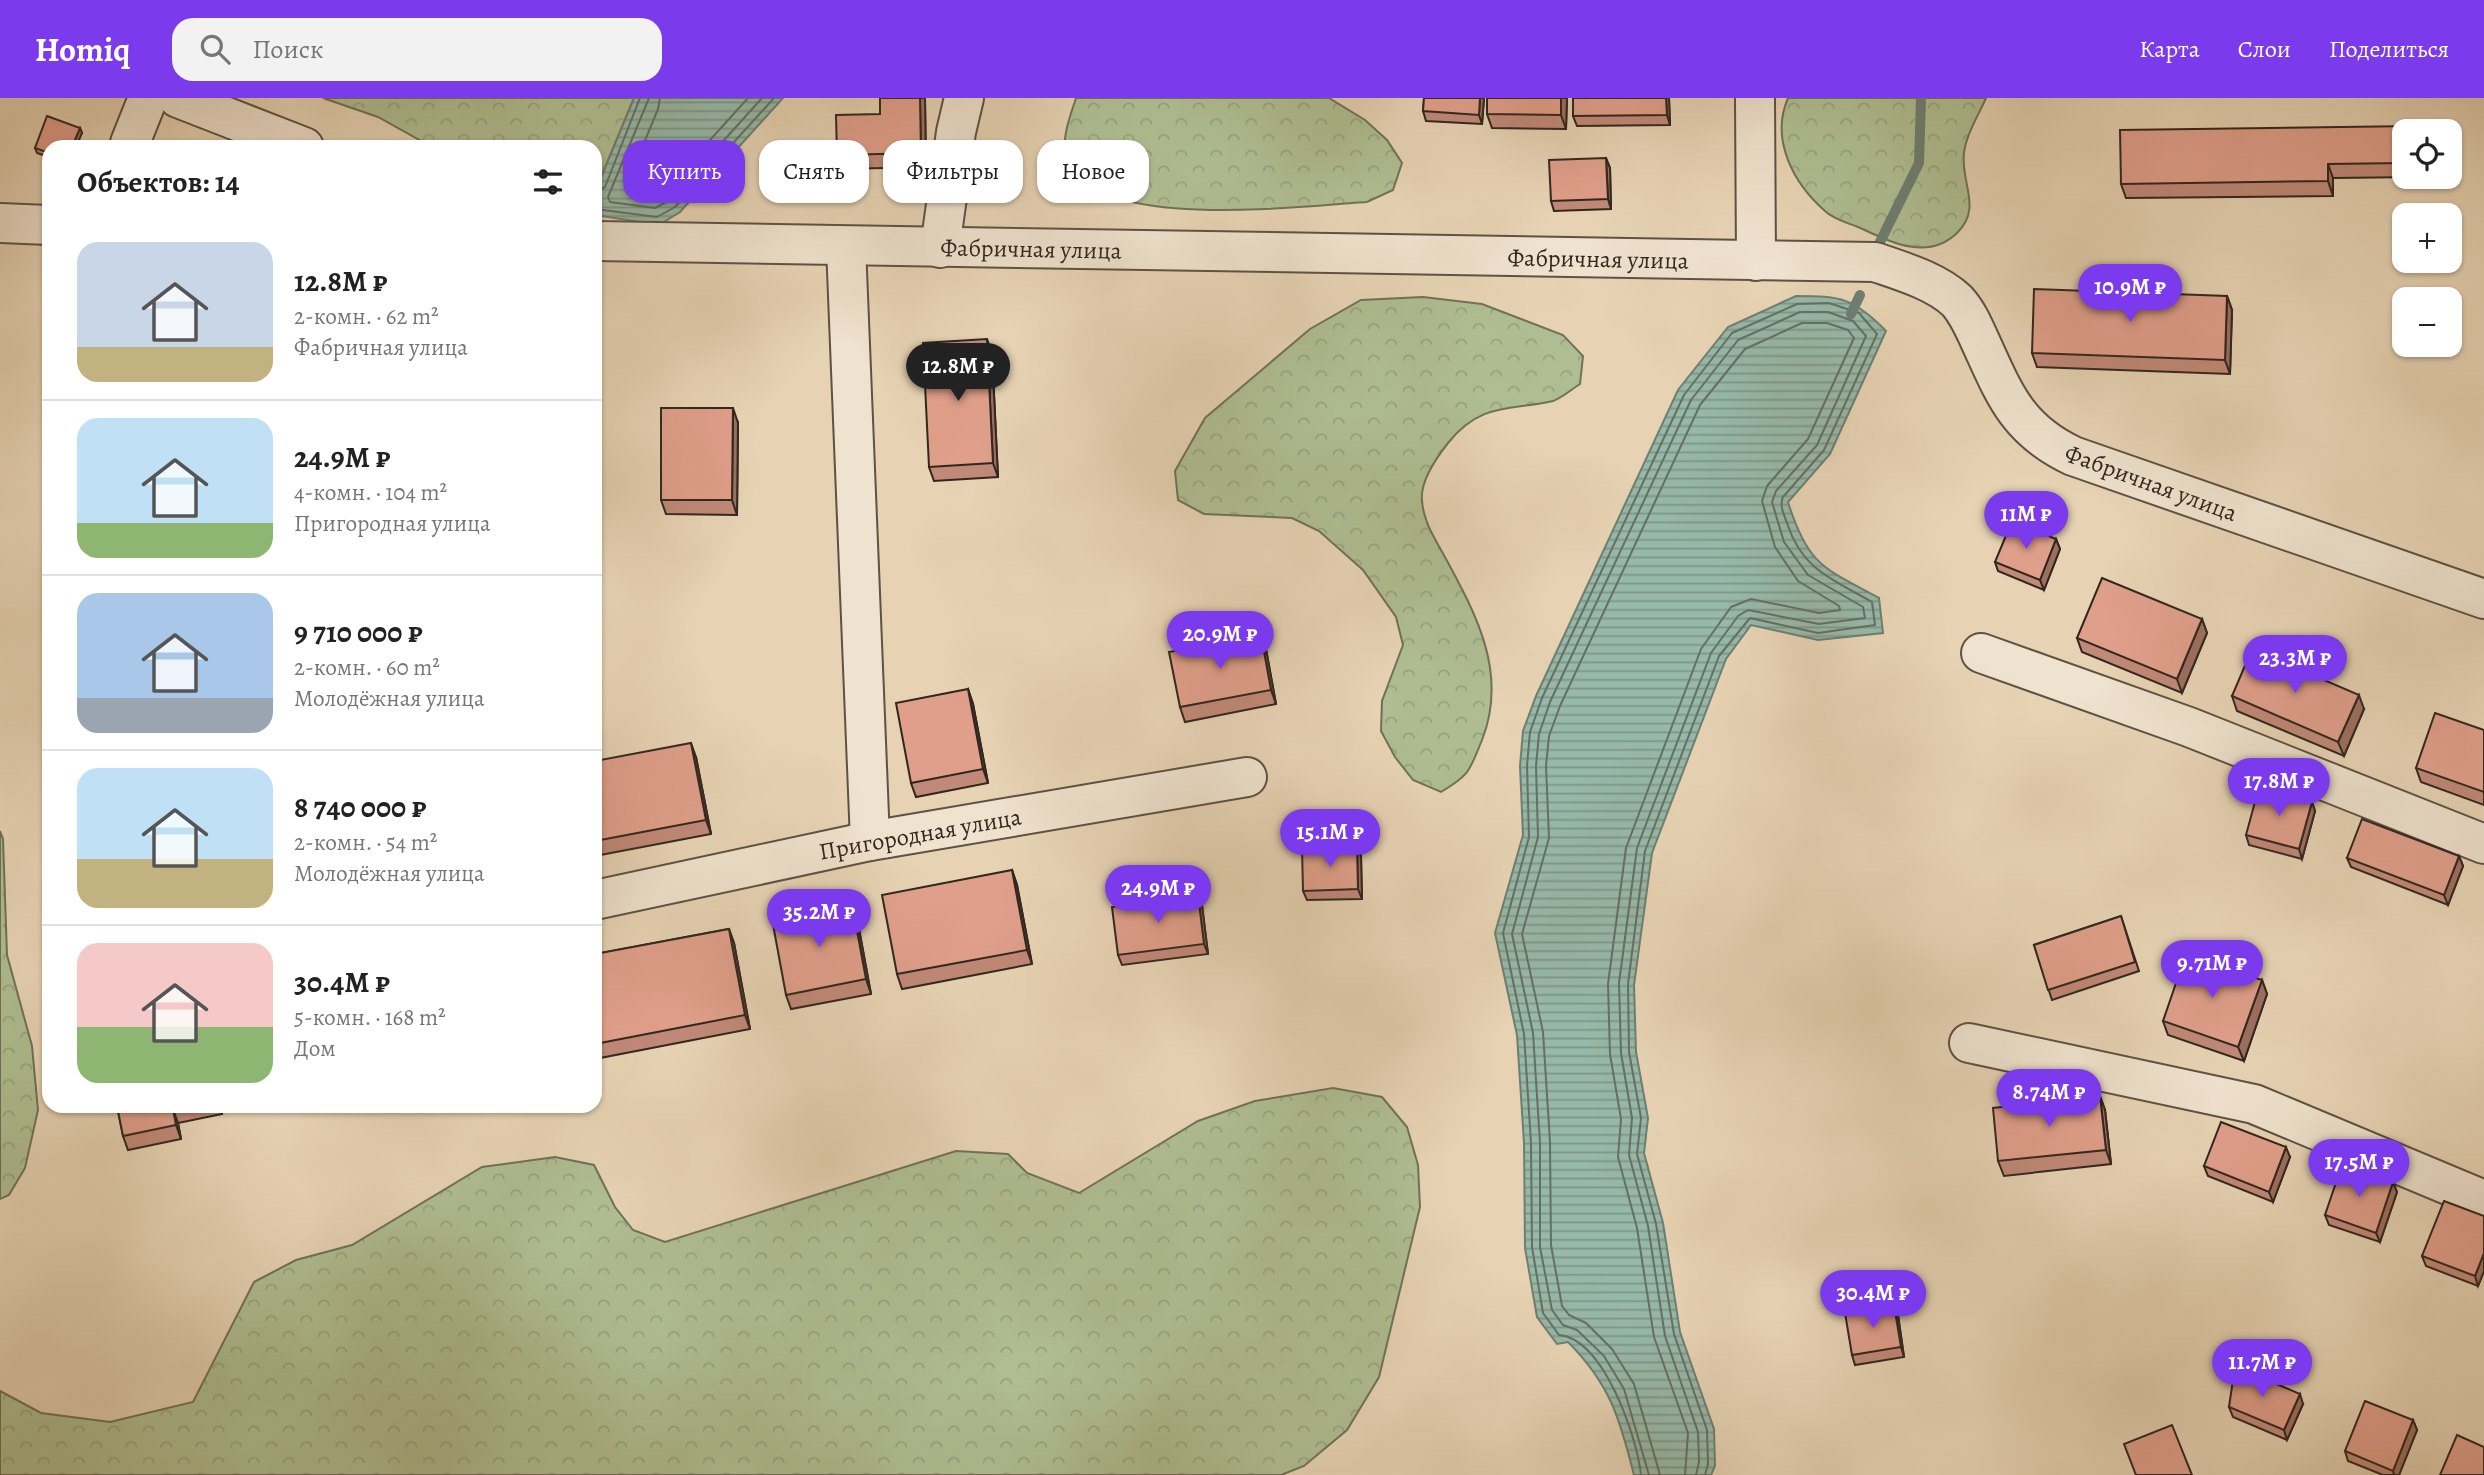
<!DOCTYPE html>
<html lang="ru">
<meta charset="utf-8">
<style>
:root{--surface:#fff;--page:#f2f2f2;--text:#222;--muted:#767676;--line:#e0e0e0;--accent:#7c3aed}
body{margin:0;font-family:Alegreya,serif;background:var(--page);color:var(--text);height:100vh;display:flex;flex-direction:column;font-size:26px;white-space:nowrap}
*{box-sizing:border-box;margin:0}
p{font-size:23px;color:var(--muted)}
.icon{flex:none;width:38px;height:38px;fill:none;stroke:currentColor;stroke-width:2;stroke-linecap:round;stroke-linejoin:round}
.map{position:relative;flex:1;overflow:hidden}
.drawer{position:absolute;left:42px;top:42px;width:560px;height:973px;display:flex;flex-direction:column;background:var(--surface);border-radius:21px;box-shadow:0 2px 5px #0004}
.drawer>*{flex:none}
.hud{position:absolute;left:623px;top:42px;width:665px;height:63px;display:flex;gap:14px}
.fabs{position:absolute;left:2392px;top:21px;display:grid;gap:14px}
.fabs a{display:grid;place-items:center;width:70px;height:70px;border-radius:14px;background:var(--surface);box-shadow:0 2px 5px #0004;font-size:35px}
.price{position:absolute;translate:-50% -60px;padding:0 16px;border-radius:24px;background:var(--accent);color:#fff;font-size:23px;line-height:46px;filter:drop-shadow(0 2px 4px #0008)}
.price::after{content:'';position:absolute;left:50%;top:42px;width:21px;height:16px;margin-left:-10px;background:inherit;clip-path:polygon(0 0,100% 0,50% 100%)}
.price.active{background:#222;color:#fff}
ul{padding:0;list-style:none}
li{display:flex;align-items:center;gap:21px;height:175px;padding:0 35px}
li+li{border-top:2px solid var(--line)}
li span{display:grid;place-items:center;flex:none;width:196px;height:140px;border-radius:21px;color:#555}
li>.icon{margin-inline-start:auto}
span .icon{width:84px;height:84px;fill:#fffc;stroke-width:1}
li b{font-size:30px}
h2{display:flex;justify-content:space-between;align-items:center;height:84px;padding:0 35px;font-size:30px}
.pill{padding:0 24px;border-radius:21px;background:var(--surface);box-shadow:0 2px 5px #0004;font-size:24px;line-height:63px}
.pill.active{background:var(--accent);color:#fff}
header{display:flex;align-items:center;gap:42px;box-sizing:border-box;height:98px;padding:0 35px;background:var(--accent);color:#fff}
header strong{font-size:33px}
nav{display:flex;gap:38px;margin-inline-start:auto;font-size:24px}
.search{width:490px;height:63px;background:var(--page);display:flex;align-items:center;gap:18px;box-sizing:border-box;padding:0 24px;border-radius:21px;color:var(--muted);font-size:26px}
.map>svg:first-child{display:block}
.forest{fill:url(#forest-crowns);stroke:#707258;stroke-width:2}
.water{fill:url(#water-rules);stroke:#6e7f72;stroke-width:2}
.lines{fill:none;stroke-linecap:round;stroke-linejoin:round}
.shore{stroke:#647064;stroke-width:2}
.stream{stroke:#6e7f72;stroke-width:10}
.minor-casing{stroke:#5e5244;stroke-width:42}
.minor{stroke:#efe2ce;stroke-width:38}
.wall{fill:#c18978;stroke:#31271f;stroke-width:2}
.shaded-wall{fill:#9d6f61;stroke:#31271f;stroke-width:2}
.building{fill:#e09f8b;stroke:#31271f;stroke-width:2}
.labels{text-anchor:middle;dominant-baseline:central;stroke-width:7;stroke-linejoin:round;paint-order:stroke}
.street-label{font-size:24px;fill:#31271f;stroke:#efe2ce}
</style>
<header>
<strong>Homiq</strong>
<div class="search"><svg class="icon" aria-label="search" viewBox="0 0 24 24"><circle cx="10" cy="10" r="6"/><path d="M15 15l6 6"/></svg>Поиск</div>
<nav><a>Карта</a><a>Слои</a><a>Поделиться</a></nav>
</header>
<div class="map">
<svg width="2484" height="1377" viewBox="0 0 2484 1377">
<defs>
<pattern id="forest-crowns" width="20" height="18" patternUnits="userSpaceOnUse" patternTransform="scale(1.75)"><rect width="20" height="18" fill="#afbe92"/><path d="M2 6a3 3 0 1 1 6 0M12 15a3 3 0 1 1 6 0" fill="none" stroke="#97a37d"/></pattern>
<pattern id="water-rules" width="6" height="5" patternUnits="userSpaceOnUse" patternTransform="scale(1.75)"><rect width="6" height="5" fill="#97b9a9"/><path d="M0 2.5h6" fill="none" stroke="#7c9689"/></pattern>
</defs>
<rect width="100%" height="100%" fill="#e7d3b4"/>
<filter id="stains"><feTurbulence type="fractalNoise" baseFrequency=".00286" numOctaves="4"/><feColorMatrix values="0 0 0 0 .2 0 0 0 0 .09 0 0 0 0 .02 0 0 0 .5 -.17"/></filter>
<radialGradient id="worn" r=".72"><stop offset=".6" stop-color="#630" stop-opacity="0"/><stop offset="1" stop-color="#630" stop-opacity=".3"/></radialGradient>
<g class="forest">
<path d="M323 0H634L595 94V49H432L378 19Z"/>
<path d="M1076 0H1329L1365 22 1387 42 1402 65 1393 92 1367 104C1304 107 1089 137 1066 58 1061 40 1071 16 1076 0Z"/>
<path d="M1788 0H1986C1979 16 1966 37 1964 55 1960 84 1983 110 1957 135 1927 164 1889 143 1858 129 1848 125 1833 121 1825 113 1793 85 1770 41 1788 0Z"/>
<path d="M1423 199 1482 206 1563 237 1583 258 1580 286C1572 291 1562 300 1553 303 1509 313 1481 304 1448 345 1437 359 1420 383 1422 402 1423 424 1436 442 1446 461 1477 518 1508 576 1482 642 1469 673 1471 676 1441 694L1413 682 1395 659 1381 633 1382 603 1403 547 1396 519 1363 472 1319 433 1292 420 1204 416 1178 402 1175 373 1205 320 1310 231 1361 202Z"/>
<path d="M0 733 3 741 7 857 32 948 38 1012 25 1070 9 1097 0 1101Z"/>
<path d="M1333 990 1382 999 1407 1029 1418 1067 1420 1109 1379 1279 1347 1332 1304 1368 1281 1377H0V1293L41 1315 110 1324 193 1304 254 1184 296 1162 352 1147 482 1069 555 1059 594 1067 615 1109 633 1132 665 1144 956 1053 1008 1056 1027 1075 1079 1095 1198 1023 1255 1003Z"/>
</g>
<g class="water">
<path d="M634 0H783L680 114 659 127 595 117V94Z"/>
<path d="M1796 198C1841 198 1854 200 1886 233L1830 356 1788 404C1808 468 1824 470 1879 500L1883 535 1818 542 1751 527 1726 561 1652 755 1634 887 1636 954 1648 1020 1644 1055 1663 1125 1680 1234 1714 1331 1715 1368 1711 1377H1634C1620 1321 1610 1286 1568 1244L1557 1246 1537 1219 1525 1150 1524 1045 1517 937 1495 835 1523 737 1520 668 1523 633 1536 598 1678 292 1728 229Z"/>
</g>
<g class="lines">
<g class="shore">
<path d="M649 0 608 99 610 104 655 110 670 102 762 0"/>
<path d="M660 0 658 11 625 91 627 95 653 99 663 94 748 0"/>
<path d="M595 94 605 89 640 0"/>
<path d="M595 111 657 119 675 109 774 0"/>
<path d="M1641 1377C1637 1338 1603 1240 1559 1237L1543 1215 1532 1149 1531 1045 1524 936 1503 835 1529 739 1527 668 1530 634 1542 600 1684 297 1732 235 1797 206 1829 205 1859 215 1877 236 1824 352 1783 399C1779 408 1784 416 1787 425 1802 472 1832 481 1872 504L1875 527 1818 535 1750 520 1719 558 1645 753 1628 886 1629 954 1641 1020 1637 1056 1656 1126 1674 1236 1707 1332 1708 1366 1705 1377"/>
<path d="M1649 1377 1624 1291 1604 1258 1577 1232 1563 1227 1552 1212 1540 1149V1045L1533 935 1512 836 1538 739 1536 668 1539 636 1550 604 1691 302 1738 242 1800 214H1828L1853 223 1866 238 1817 347 1776 393 1772 404 1784 444 1808 477 1863 509 1865 520 1819 526 1748 512 1738 518 1711 555 1637 750 1619 885 1621 955 1632 1020 1629 1057 1648 1128 1665 1238 1698 1334 1699 1364 1696 1377"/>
<path d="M1660 1377 1634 1286 1612 1251 1586 1225 1569 1217 1562 1208 1551 1147 1550 1044 1543 934 1522 836 1549 740 1546 668 1549 638 1560 608 1700 307 1745 251 1802 225H1827L1848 232 1854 240 1808 341 1767 388 1762 403 1775 449 1798 483 1839 508 1840 512 1819 515 1751 501 1731 509 1701 551 1626 750 1608 886 1610 956 1621 1021 1618 1059 1637 1130 1654 1239 1688 1335 1685 1377"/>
</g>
<g class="stream">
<path d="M1880 144 1919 65 1921 0"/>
<path d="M1851 216 1860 197"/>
</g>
<g class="minor-casing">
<g id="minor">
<path d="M178 0 304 49"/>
<path d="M1755 0 1756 163"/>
<path d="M130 45 148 0"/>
<path d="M0 125 49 127"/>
<path d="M595 143 1875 164C1901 173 1936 183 1957 203 1968 215 1974 230 1981 245 2005 298 2018 332 2073 358L2484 501"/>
<path d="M846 148 870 743"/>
<path d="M940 150 956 34 964 0"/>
<path d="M1981 555 2189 629 2484 746"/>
<path d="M595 802 870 743 1247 679"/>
<path d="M1969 945 2254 1006 2484 1102"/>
</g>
</g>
<use href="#minor" class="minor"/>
</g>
<g class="wall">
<path d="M925 0 926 69 842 71 837 57 880 16Z"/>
<path d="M1424 0H1484L1482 26 1426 23 1423 13Z"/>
<path d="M1487 0H1567L1566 31 1492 30 1487 16Z"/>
<path d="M1669 0 1670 27 1577 28 1573 18Z"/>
<path d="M80 30 82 35 49 49V59L37 55 35 50Z"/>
<path d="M2404 33V79H2420L2333 80V98L2126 100 2121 86Z"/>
<path d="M1606 60 1610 70 1611 111 1554 113 1551 103Z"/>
<path d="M2227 198 2232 212 2230 276 2037 269 2032 255Z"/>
<path d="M992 255 998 379 934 383 929 369Z"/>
<path d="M738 325 737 417 666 416 661 402Z"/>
<path d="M2056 441 2060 451 2044 492 1998 473 1995 464Z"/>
<path d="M2202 521 2207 535 2182 595 2082 554 2077 540Z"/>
<path d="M1266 551 1276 606 1185 624 1180 609Z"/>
<path d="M968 591 973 606 988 685 916 699 911 685Z"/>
<path d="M2232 598 2364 611 2344 658 2237 613Z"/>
<path d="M2484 632V707L2421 684 2416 670Z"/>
<path d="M696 659 711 736 595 758V663Z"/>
<path d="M2312 704 2315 713 2302 761 2249 747 2246 737Z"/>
<path d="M1361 758 1362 801 1307 802 1303 793Z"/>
<path d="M2459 758 2463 768 2448 807 2351 769 2347 760Z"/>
<path d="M1012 772 1017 787 1032 866 902 891 897 876Z"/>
<path d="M1198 797 1202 807 1208 856 1122 867 1118 857Z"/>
<path d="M2121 818 2139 873 2052 902 2034 847Z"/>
<path d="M857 820 871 896 791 911 786 897Z"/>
<path d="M729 831 734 845 750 931 595 961V856Z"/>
<path d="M2262 882 2267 896 2244 963 2168 937 2163 923Z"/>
<path d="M2100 998 2105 1012 2111 1066 2004 1078 1998 1063Z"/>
<path d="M117 1008H221L222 1016 178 1025 181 1041 128 1052 123 1038Z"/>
<path d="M2290 1059 2273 1104 2208 1078 2204 1068Z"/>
<path d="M2393 1084 2397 1094 2380 1144 2329 1127 2325 1117Z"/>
<path d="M2484 1118V1173L2478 1188 2426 1168 2422 1158Z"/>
<path d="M1898 1217 1904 1259 1855 1267 1852 1257Z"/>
<path d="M2303 1306 2287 1342 2233 1319 2229 1309Z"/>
<path d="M2413 1322 2417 1332 2399 1377H2383L2348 1363 2345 1353Z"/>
</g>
<g class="shaded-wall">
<path d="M920 0H925L926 69 921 55Z"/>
<path d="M1480 0H1484L1482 26 1479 17Z"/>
<path d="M1561 0H1567L1566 31 1561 17Z"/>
<path d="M1666 0H1669L1670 27 1667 17Z"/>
<path d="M80 30 82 35 76 49H72Z"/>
<path d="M1606 60 1610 70 1611 111 1608 101Z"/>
<path d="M2328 66 2333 80V98L2328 83Z"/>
<path d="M2227 198 2232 212 2230 276 2225 262Z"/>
<path d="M987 241 992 255 998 379 993 365Z"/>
<path d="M733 310 738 325 737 417 732 402Z"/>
<path d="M2056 441 2060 451 2044 492 2040 482Z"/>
<path d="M2202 521 2207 535 2182 595 2177 581Z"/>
<path d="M1261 537 1266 551 1276 606 1271 592Z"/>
<path d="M968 591 973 606 988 685 983 671Z"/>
<path d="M2359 597 2364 611 2344 658 2338 644Z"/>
<path d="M691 645 696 659 711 736 706 722Z"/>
<path d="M2312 704 2315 713 2302 761 2299 751Z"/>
<path d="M1357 748 1361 758 1362 801 1358 791Z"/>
<path d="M2459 758 2463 768 2448 807 2444 797Z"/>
<path d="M1012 772 1017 787 1032 866 1027 852Z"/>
<path d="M1198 797 1202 807 1208 856 1204 846Z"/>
<path d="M852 806 857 820 871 896 866 881Z"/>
<path d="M729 831 734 845 750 931 745 917Z"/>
<path d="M2262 882 2267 896 2244 963 2238 949Z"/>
<path d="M2100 998 2105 1012 2111 1066 2106 1052Z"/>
<path d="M173 1011 178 1025 181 1041 176 1027Z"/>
<path d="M2286 1049 2290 1059 2273 1104 2269 1094Z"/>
<path d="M2393 1084 2397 1094 2380 1144 2376 1135Z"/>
<path d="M2484 1155V1173L2478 1188 2475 1178Z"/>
<path d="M1894 1207 1898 1217 1904 1259 1901 1249Z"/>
<path d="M2300 1296 2303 1306 2287 1342 2284 1332Z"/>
<path d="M2413 1322 2417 1332 2399 1377H2394L2393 1373Z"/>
</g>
<g class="building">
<path d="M880 0H920L921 55 837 57 836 17 880 16Z"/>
<path d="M1424 0H1480L1479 17 1423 13Z"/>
<path d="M1487 0H1561V17L1487 16Z"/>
<path d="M1573 0H1666L1667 17 1573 18Z"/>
<path d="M47 18 80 30 72 49H49V55L35 50Z"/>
<path d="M2414 28V33H2404V65L2328 66V83L2121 86 2120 32Z"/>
<path d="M1606 60 1608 101 1551 103 1549 62Z"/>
<path d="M2034 191 2227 198 2225 262 2032 255Z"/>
<path d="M987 241 993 365 929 369 923 245Z"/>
<path d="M661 310H733L732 402H661Z"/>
<path d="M2012 423 2056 441 2040 482 1995 464Z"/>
<path d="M2102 480 2202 521 2177 581 2077 540Z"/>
<path d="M1261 537 1271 592 1180 609 1169 554Z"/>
<path d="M2252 551 2359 597 2338 644 2232 598Z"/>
<path d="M968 591 983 671 911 685 896 605Z"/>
<path d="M2435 615 2484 632V694L2416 670Z"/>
<path d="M691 645 706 722 595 743V663Z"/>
<path d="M2259 689 2312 704 2299 751 2246 737Z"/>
<path d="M2362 721 2459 758 2444 797 2347 760Z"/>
<path d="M1357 748 1358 791 1303 793 1302 750Z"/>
<path d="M1012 772 1027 852 897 876 882 797Z"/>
<path d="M1198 797 1204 846 1118 857 1112 809Z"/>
<path d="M852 806 866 881 786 897 772 821Z"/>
<path d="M2121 818 2135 864 2048 892 2034 847Z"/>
<path d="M729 831 745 917 595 946V856Z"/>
<path d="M2186 856 2262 882 2238 949 2163 923Z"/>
<path d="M2100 998 2106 1052 1998 1063 1993 1010Z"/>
<path d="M117 1008H188L173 1011 176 1027 123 1038Z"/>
<path d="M2221 1024 2286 1049 2269 1094 2204 1068Z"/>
<path d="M2342 1067 2393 1084 2376 1135 2325 1117Z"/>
<path d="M2444 1103 2484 1118V1155L2475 1178 2422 1158Z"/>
<path d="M1894 1207 1901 1249 1852 1257 1845 1215Z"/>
<path d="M2235 1268 2300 1296 2284 1332 2229 1309Z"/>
<path d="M2365 1303 2413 1322 2393 1373 2345 1353Z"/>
<path d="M2172 1327 2192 1377H2136L2124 1346Z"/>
<path d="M2457 1337 2484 1349V1377H2440Z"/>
</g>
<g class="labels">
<g class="street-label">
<text transform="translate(1031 151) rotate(1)">Фабричная улица</text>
<text transform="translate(1598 161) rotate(1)">Фабричная улица</text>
<text transform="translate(2151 385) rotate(20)">Фабричная улица</text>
<text transform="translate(920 736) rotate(-10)">Пригородная улица</text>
</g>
</g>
<rect width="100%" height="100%" filter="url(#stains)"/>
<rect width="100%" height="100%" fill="url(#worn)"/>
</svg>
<div class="fabs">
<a><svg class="icon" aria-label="locate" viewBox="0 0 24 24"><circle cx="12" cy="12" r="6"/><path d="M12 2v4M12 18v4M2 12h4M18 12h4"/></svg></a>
<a>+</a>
<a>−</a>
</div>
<b class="price" style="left:2130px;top:226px">10.9M ₽</b>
<b class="price active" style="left:958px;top:305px">12.8M ₽</b>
<b class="price" style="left:2026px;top:453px">11M ₽</b>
<b class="price" style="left:1220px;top:573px">20.9M ₽</b>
<b class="price" style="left:2295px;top:597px">23.3M ₽</b>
<b class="price" style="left:2279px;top:720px">17.8M ₽</b>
<b class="price" style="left:1330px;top:771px">15.1M ₽</b>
<b class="price" style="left:1158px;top:827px">24.9M ₽</b>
<b class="price" style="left:819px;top:851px">35.2M ₽</b>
<b class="price" style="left:2212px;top:902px">9.71M ₽</b>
<b class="price" style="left:2049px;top:1031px">8.74M ₽</b>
<b class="price" style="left:2359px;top:1101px">17.5M ₽</b>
<b class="price" style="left:1873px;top:1232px">30.4M ₽</b>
<b class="price" style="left:2262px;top:1301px">11.7M ₽</b>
<div class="hud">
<a class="pill active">Купить</a>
<a class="pill">Снять</a>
<a class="pill">Фильтры</a>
<a class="pill">Новое</a>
</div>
<section class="drawer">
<h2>Объектов: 14<svg class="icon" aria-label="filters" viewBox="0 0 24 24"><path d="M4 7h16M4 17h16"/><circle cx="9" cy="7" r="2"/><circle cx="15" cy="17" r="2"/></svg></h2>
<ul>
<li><span style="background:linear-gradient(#c9d6e8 75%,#c2b280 0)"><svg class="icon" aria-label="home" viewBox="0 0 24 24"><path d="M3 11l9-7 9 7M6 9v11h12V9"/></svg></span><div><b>12.8M ₽</b><p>2-комн. · 62 m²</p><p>Фабричная улица</p></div></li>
<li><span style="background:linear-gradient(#bfe0f5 75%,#8fb573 0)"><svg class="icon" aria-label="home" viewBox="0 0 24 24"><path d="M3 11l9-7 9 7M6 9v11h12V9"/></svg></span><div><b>24.9M ₽</b><p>4-комн. · 104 m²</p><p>Пригородная улица</p></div></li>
<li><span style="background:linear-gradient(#a9c7e8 75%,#9aa5b1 0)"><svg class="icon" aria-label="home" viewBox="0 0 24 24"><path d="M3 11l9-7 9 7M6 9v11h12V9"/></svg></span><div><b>9 710 000 ₽</b><p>2-комн. · 60 m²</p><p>Молодёжная улица</p></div></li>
<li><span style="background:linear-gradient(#bfe0f5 65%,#c2b280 0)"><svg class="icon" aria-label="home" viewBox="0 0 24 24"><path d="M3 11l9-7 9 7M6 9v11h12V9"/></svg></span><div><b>8 740 000 ₽</b><p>2-комн. · 54 m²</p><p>Молодёжная улица</p></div></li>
<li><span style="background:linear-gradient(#f6c9c9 60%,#8fb573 0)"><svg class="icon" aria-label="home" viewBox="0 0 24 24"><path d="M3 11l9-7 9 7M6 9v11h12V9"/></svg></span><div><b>30.4M ₽</b><p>5-комн. · 168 m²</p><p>Дом</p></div></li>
</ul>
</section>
</div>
